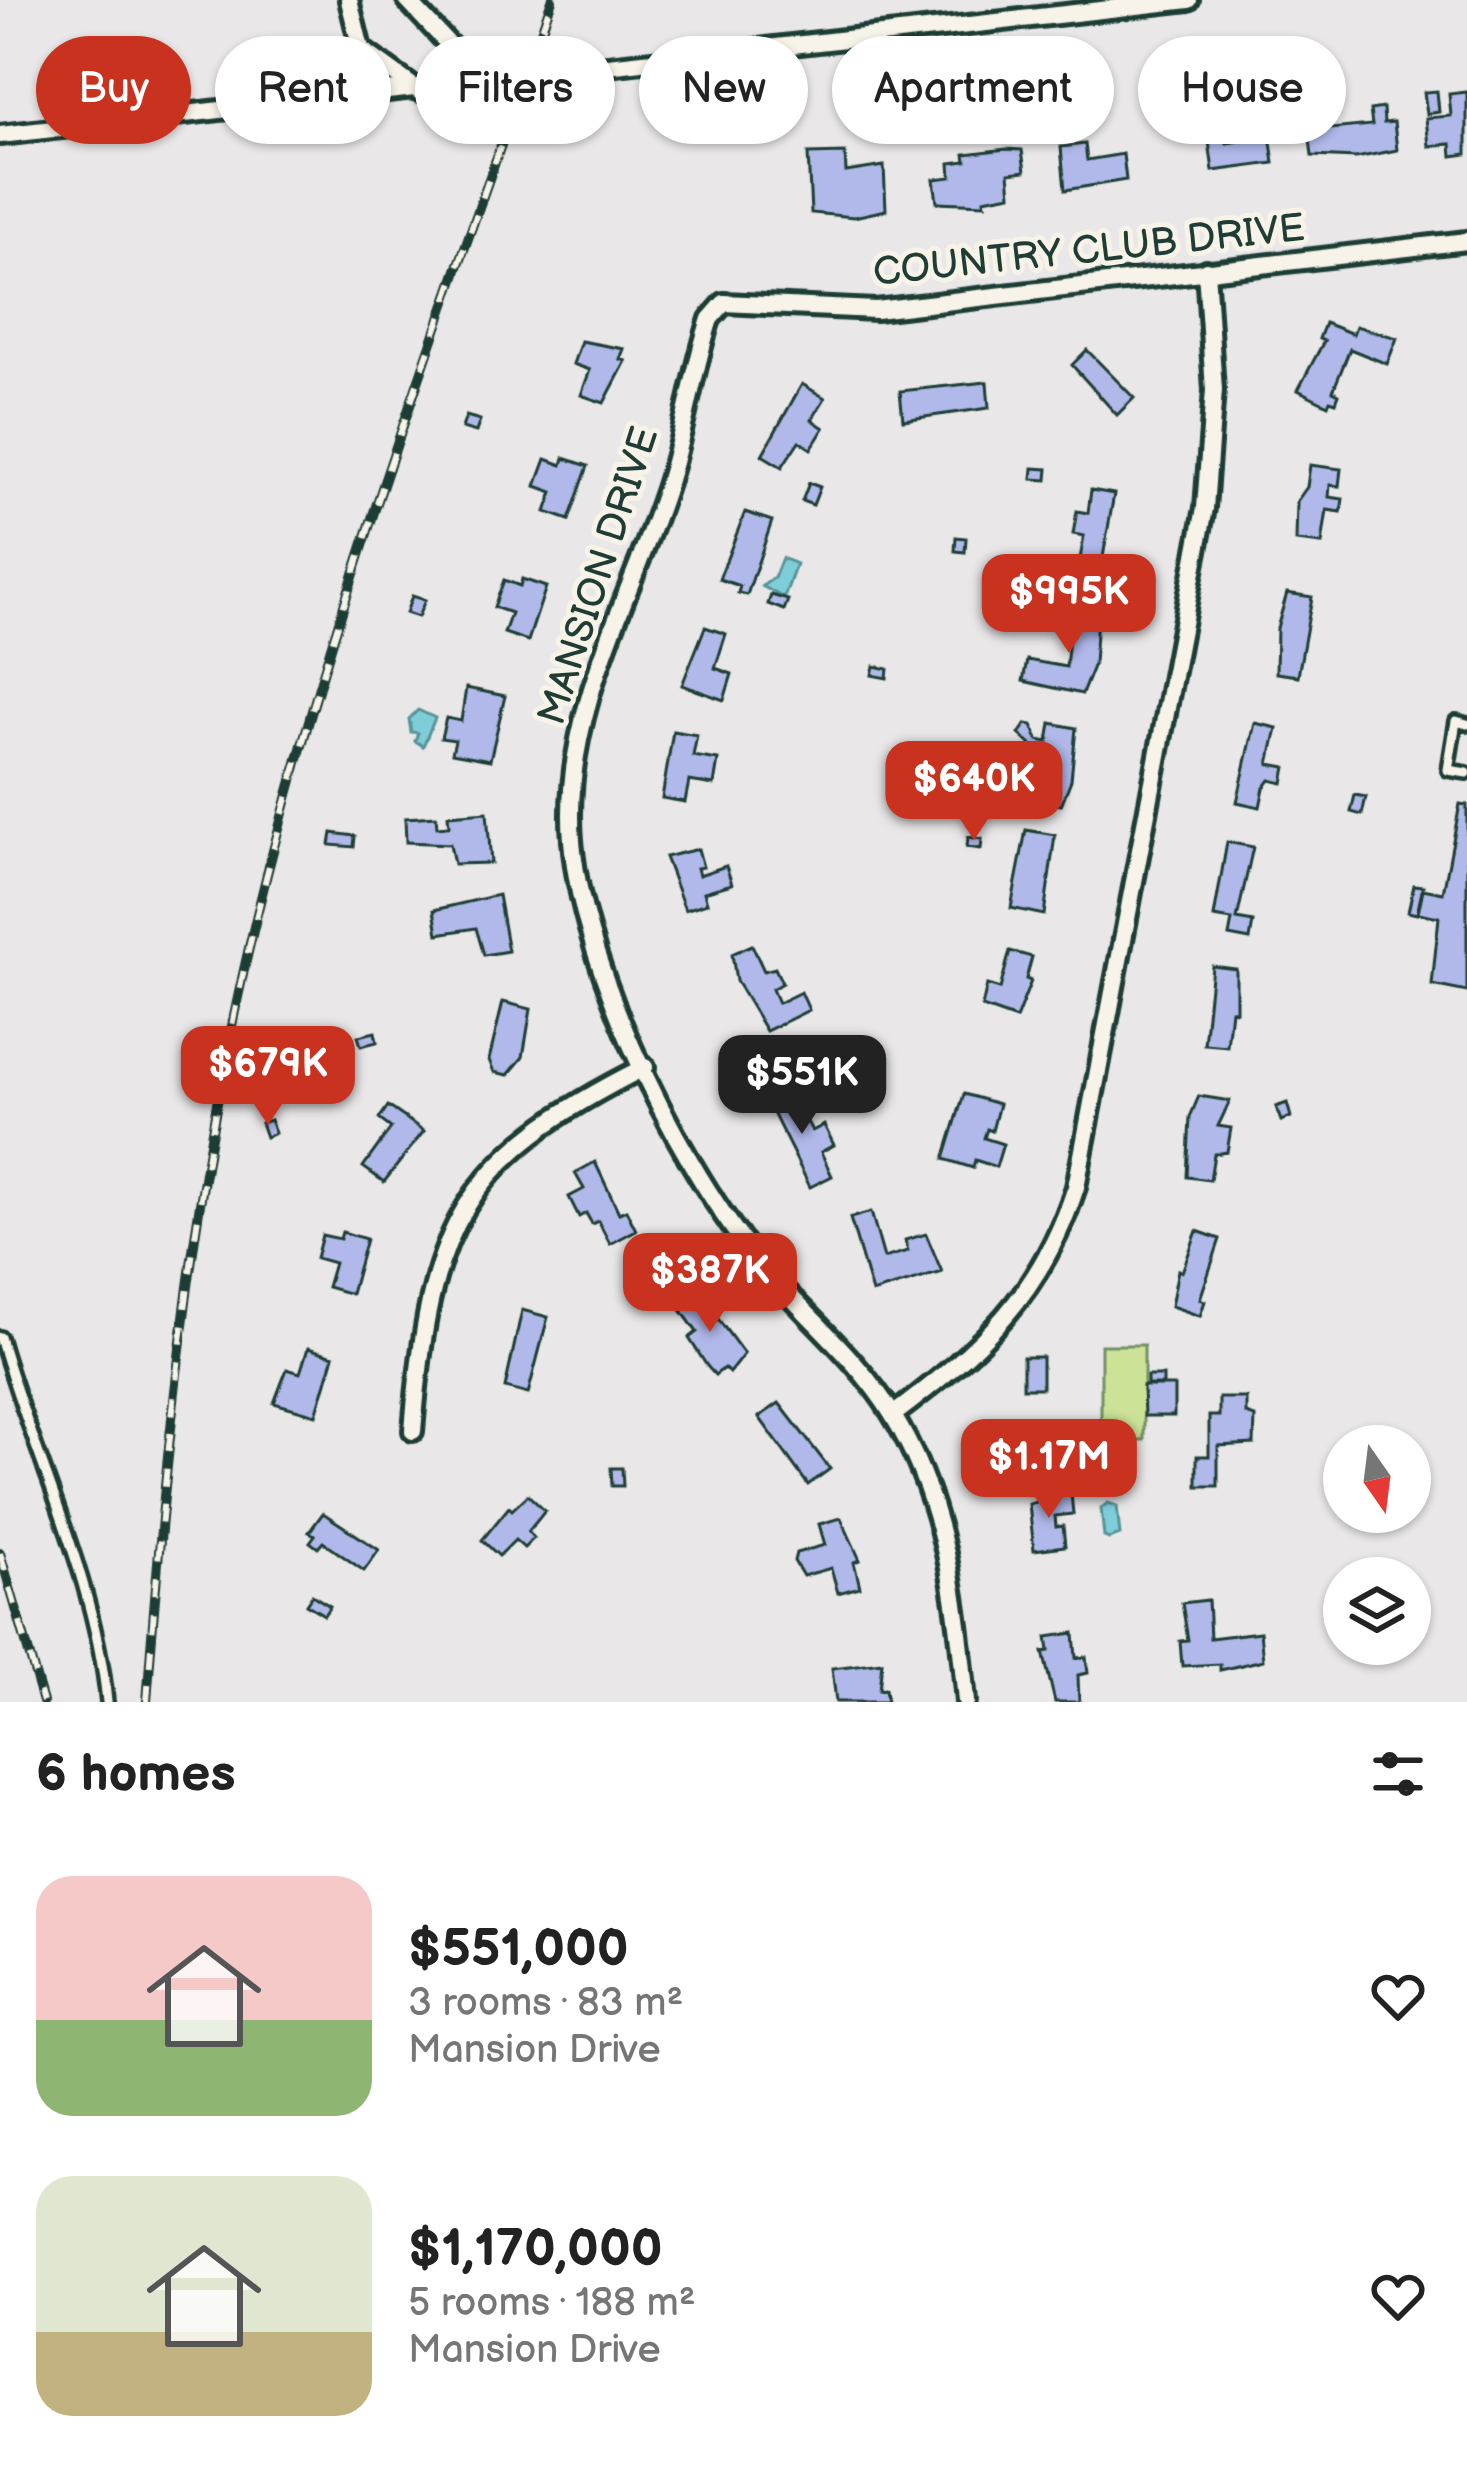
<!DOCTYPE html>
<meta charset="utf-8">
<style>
:root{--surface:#fff;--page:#f6f6f6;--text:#222;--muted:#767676;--accent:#c8321e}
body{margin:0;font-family:"Balsamiq Sans",sans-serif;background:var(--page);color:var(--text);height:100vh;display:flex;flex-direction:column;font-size:45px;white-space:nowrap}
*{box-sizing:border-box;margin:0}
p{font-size:39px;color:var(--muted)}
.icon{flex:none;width:66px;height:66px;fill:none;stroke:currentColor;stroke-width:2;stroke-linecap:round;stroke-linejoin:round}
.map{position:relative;height:1702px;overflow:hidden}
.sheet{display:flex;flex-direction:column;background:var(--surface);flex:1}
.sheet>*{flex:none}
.top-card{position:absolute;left:36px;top:36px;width:1395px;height:108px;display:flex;gap:24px}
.needle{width:78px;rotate:166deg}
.fabs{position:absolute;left:1323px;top:1425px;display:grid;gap:24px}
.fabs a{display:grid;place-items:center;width:108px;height:108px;border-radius:50%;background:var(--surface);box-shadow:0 3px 9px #0004;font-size:60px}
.price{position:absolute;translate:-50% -102px;padding:0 27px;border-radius:24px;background:var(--accent);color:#fff;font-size:39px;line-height:78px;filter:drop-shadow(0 3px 6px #0008)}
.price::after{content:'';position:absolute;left:50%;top:72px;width:36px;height:27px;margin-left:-18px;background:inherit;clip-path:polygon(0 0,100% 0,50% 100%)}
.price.active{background:#222;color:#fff}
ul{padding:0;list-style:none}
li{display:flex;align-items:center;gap:36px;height:300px;padding:0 36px}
li span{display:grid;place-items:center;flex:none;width:336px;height:240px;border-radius:36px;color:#555}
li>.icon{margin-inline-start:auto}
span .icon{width:144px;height:144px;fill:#fffc;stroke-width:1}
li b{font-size:51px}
h2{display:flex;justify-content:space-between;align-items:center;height:144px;padding:0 36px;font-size:51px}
.chip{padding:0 42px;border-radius:54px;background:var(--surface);box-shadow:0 3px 9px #0004;font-size:42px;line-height:108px}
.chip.active{background:var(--accent);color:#fff}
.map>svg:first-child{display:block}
.green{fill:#cbe297;stroke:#759066;stroke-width:3}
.water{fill:#7eced9;stroke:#589497;stroke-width:3}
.building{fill:#b0b9ea;stroke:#1f3d34;stroke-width:3}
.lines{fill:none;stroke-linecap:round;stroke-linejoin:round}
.service-casing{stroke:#1f3d34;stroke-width:18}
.minor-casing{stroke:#1f3d34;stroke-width:26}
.service{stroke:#f7f3e8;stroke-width:9}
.minor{stroke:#f7f3e8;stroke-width:16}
.rail-casing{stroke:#1f3d34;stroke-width:10}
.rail{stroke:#f7f3e8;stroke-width:6;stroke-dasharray:18;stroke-linecap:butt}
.labels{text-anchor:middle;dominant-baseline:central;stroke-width:10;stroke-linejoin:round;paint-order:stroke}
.street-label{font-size:39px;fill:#1f3d34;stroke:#f7f3e8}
</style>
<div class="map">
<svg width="1467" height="1702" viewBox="0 0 1467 1702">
<rect width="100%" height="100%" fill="#e9e7e8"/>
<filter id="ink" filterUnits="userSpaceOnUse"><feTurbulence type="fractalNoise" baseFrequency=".00833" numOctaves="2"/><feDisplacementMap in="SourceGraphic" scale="24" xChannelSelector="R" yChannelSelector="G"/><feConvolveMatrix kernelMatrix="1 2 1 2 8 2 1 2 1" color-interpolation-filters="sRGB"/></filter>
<g filter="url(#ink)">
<rect class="green" x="1101" y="1345" width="43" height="95"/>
<g class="water">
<path d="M782 558 796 564 784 598 762 586 774 578Z"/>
<path d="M418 710 435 718 423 746 415 741 418 733 411 732 409 719Z"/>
<path d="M1108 1503 1117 1506 1120 1535 1109 1539 1104 1537 1101 1508Z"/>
</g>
<g class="building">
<path d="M887 68 888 85H876L875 69Z"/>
<path d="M1437 91 1439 112 1427 114 1424 92Z"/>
<path d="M1467 92V154L1452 156 1451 144 1429 146 1426 118 1451 116 1449 94Z"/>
<path d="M1383 108 1384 123 1394 122 1397 150 1356 158 1312 156 1309 131 1372 125 1370 110Z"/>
<path d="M1268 121 1274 163 1213 171 1208 134 1225 132 1227 143 1246 140 1244 125Z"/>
<path d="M1085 144 1087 160 1123 154 1126 180 1065 190 1061 147Z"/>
<path d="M1006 149 1022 150 1025 171 1009 173 1011 194 984 199 985 204 937 202 934 179 951 177 950 163 966 161 965 154Z"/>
<path d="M845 153 846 172 884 166 886 210 854 217 811 213 808 154Z"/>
<path d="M1325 323 1353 334 1356 326 1397 338 1387 364 1350 349 1333 391 1339 394 1336 402 1330 400 1328 405 1298 390 1324 341 1319 339Z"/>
<path d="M581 341 624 349 620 359 626 361 604 403 581 395 590 370 573 364Z"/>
<path d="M1087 350 1134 398 1117 415 1072 365Z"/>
<path d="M987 382 989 408 903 420 900 391Z"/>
<path d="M802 384 825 398 812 420 824 428 811 449 799 441 782 467 762 455Z"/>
<path d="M466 416 480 420 476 432 462 428Z"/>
<path d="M564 458 588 466 569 520 546 512 553 492 536 486 546 459 562 465Z"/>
<path d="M1310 465 1341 469 1339 486 1330 485 1329 497 1343 499 1341 512 1327 510 1322 544 1296 541 1297 501 1307 487Z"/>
<path d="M1033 468 1048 469 1047 480 1032 479Z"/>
<path d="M809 483 820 487 813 505 802 501Z"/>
<path d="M1091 490 1114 494 1101 569 1079 565 1084 536 1073 534 1077 511 1088 513Z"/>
<path d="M745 512 772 521 747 595 738 593 740 586 719 579Z"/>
<path d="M956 537 966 538 965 552 955 551Z"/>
<path d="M522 579 546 587 528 641 504 633 511 613 494 607 504 580 520 586Z"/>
<path d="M1287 593 1312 597 1298 676 1276 673 1277 628Z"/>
<path d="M771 595 788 600 784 610 768 604Z"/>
<path d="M412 596 425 600 418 617 406 613Z"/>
<path d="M1058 610 1097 617 1094 664 1082 694 1023 681 1027 660 1066 667 1070 629 1055 626Z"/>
<path d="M705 627 726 634 715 668 732 674 724 700 682 685Z"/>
<path d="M874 666 888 669 887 678 872 675Z"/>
<path d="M466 688 505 696 490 760 452 753 455 740 441 738 446 718 461 721Z"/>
<path d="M1051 723 1076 728 1071 780 1061 805 1039 801 1045 767 1040 776 1025 773 1031 745 1019 734 1026 724 1032 725 1038 740 1048 742Z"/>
<path d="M1255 723 1277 728 1269 764 1286 767 1283 783 1270 780 1264 788 1260 807 1237 802Z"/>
<path d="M673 731 697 735 693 756 718 760 714 785 689 781 685 802 662 798Z"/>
<path d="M1355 795 1366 797 1362 815 1351 812Z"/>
<path d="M1460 804 1467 805V992L1432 985 1439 917 1418 913 1423 889 1443 893Z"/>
<path d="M487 812 491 863 454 864 450 844 406 842 405 818 436 816 437 827 449 826 448 815Z"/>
<path d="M1026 830 1055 835 1044 915 1011 908Z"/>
<path d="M332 833 355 836 354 847 330 845Z"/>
<path d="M968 837 982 839 981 849 967 847Z"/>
<path d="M1227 842 1253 847 1237 919 1253 922 1250 940 1229 936 1232 920 1214 917Z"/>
<path d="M698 849 703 867 697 868 699 875 726 866 732 884 704 892 707 903 685 910 665 857Z"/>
<path d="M1414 885 1423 886 1417 914 1408 912Z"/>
<path d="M498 895 508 951 484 955 476 928 438 934 434 910Z"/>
<path d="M752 945 764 971 775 968 782 983 772 989 778 1003 801 992 809 1010 766 1031 736 981 732 954Z"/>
<path d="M1010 951 1032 957 1026 979 1031 981 1016 1019 982 1007 987 985 1000 989Z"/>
<path d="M1212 966 1236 969V1011L1231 1010 1227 1046 1204 1044Z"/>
<path d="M503 1002 531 1009 523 1057 508 1075 494 1072 489 1060Z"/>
<path d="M375 1032 377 1042 361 1046 358 1036Z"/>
<path d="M789 1088 812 1131 824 1125 834 1145 821 1152 832 1176 810 1187 766 1099Z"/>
<path d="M964 1094 999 1104 992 1131 987 1129 984 1138 1003 1144 996 1167 975 1160 973 1168 944 1159Z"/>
<path d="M1199 1096 1230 1101 1218 1126 1231 1128 1227 1152 1214 1154 1210 1180 1187 1177 1190 1117Z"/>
<path d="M1287 1103 1291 1117 1281 1121 1276 1107Z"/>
<path d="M388 1106 424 1131 384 1182 363 1167 391 1128 379 1119Z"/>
<path d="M270 1120 275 1133 266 1137 261 1123Z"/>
<path d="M595 1162 619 1213 626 1210 636 1230 610 1244 598 1221 592 1224 586 1213 579 1217 569 1197 584 1189 575 1173Z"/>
<path d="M871 1212 884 1258 908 1251 905 1240 926 1234 942 1272 872 1293 850 1218Z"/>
<path d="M1197 1231 1220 1239 1200 1299 1205 1301 1200 1316 1171 1306 1178 1270 1182 1272Z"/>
<path d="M342 1232 366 1239 351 1294 327 1287 334 1263 316 1258 322 1235 340 1239Z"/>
<path d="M696 1289 744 1354 729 1373 724 1368 715 1375 707 1366 689 1338 697 1332 676 1303Z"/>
<path d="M522 1310 548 1317 528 1394 505 1388Z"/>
<path d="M308 1348 334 1356 316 1415 274 1403 287 1369 300 1373Z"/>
<rect x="1023" y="1357" width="19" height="31"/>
<rect x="1147" y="1376" width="16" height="9"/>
<path d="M1143 1386H1174V1416H1144Z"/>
<path d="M1219 1398H1246V1414L1255 1417 1254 1444 1218 1446V1486H1197V1456H1209V1416H1219Z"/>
<path d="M779 1403 830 1469 808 1485 759 1417Z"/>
<path d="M611 1468H622L623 1486H612Z"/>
<path d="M1071 1493 1073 1514 1055 1516 1056 1527 1063 1526 1065 1546 1034 1550 1029 1504Z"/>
<path d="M528 1495 545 1511 528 1532 534 1538 524 1548 515 1540 499 1556 482 1540 509 1507 512 1510Z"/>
<path d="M323 1513 379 1550 364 1571 323 1542 318 1548 310 1542 315 1535 309 1532Z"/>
<path d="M841 1518 860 1560 854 1562 860 1587 838 1593 831 1568 803 1576 794 1561 796 1553 825 1545 819 1524Z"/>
<path d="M312 1595 330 1606 324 1615 306 1604Z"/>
<path d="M1208 1600 1210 1638 1260 1632 1263 1660 1220 1670V1664L1182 1666 1180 1641 1188 1640 1182 1603Z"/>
<path d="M1074 1633 1076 1658 1086 1657 1088 1673 1078 1675 1079 1702H1055L1043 1652 1049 1651 1047 1637Z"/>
<path d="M882 1662 879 1690 885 1689 887 1702H836L832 1668Z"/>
</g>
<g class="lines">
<g class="service-casing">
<g id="service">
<path d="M1467 724 1456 721 1448 770 1467 773"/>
<path d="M0 1337C34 1458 95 1576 107 1702"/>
</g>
</g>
<g class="minor-casing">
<g id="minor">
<path d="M349 0 361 49 419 91"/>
<path d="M407 0 483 81"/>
<path d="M0 135 1189 0"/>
<path d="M893 1415C980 1349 1041 1296 1076 1187L1205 508 1214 390 1206 270"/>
<path d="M413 1431C429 1229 460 1159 645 1067"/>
<path d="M966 1702C957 1602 946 1501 892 1414 856 1355 798 1310 754 1256 673 1155 571 947 571 817 570 701 632 594 667 486 685 431 692 374 710 319L724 303 876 310 1467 241"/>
</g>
</g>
<use href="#service" class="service"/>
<use href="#minor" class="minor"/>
<g class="rail-casing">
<g id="rail">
<path d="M0 1553 43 1702"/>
<path d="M147 1702C166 1436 194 1173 257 914 333 602 447 302 552 0"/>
</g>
</g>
<use href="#rail" class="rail"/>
</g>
</g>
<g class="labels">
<g class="street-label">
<text transform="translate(1089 251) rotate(-6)">COUNTRY CLUB DRIVE</text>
<text transform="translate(599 576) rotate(-72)">MANSION DRIVE</text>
</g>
</g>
</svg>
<div class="fabs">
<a><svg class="needle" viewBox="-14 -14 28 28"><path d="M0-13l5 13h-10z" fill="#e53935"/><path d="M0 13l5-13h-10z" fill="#767676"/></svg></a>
<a><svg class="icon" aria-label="layers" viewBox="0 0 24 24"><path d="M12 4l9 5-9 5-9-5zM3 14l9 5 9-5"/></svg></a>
</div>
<b class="price" style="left:1069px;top:656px">$995K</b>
<b class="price" style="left:974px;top:843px">$640K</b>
<b class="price" style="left:268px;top:1128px">$679K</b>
<b class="price active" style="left:802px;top:1137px">$551K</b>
<b class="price" style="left:710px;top:1335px">$387K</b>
<b class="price" style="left:1049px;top:1521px">$1.17M</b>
<div class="top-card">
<a class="chip active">Buy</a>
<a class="chip">Rent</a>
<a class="chip">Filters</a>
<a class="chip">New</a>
<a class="chip">Apartment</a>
<a class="chip">House</a>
</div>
</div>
<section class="sheet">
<h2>6 homes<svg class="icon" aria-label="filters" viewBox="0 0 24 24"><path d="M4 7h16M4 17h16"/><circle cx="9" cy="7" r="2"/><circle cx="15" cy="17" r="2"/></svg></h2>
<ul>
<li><span style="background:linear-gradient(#f6c9c9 60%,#8fb573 0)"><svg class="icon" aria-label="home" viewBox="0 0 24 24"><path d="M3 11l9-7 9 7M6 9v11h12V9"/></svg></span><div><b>$551,000</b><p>3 rooms · 83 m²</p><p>Mansion Drive</p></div><svg class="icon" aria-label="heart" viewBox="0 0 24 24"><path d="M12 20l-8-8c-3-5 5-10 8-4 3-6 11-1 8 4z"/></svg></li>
<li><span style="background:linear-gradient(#dfe7d0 65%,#c2b280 0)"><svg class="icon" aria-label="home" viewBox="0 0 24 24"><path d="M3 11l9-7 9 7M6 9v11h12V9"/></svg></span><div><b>$1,170,000</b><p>5 rooms · 188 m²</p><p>Mansion Drive</p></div><svg class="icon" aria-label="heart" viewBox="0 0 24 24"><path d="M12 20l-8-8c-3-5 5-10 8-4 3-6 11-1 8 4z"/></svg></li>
</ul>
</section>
